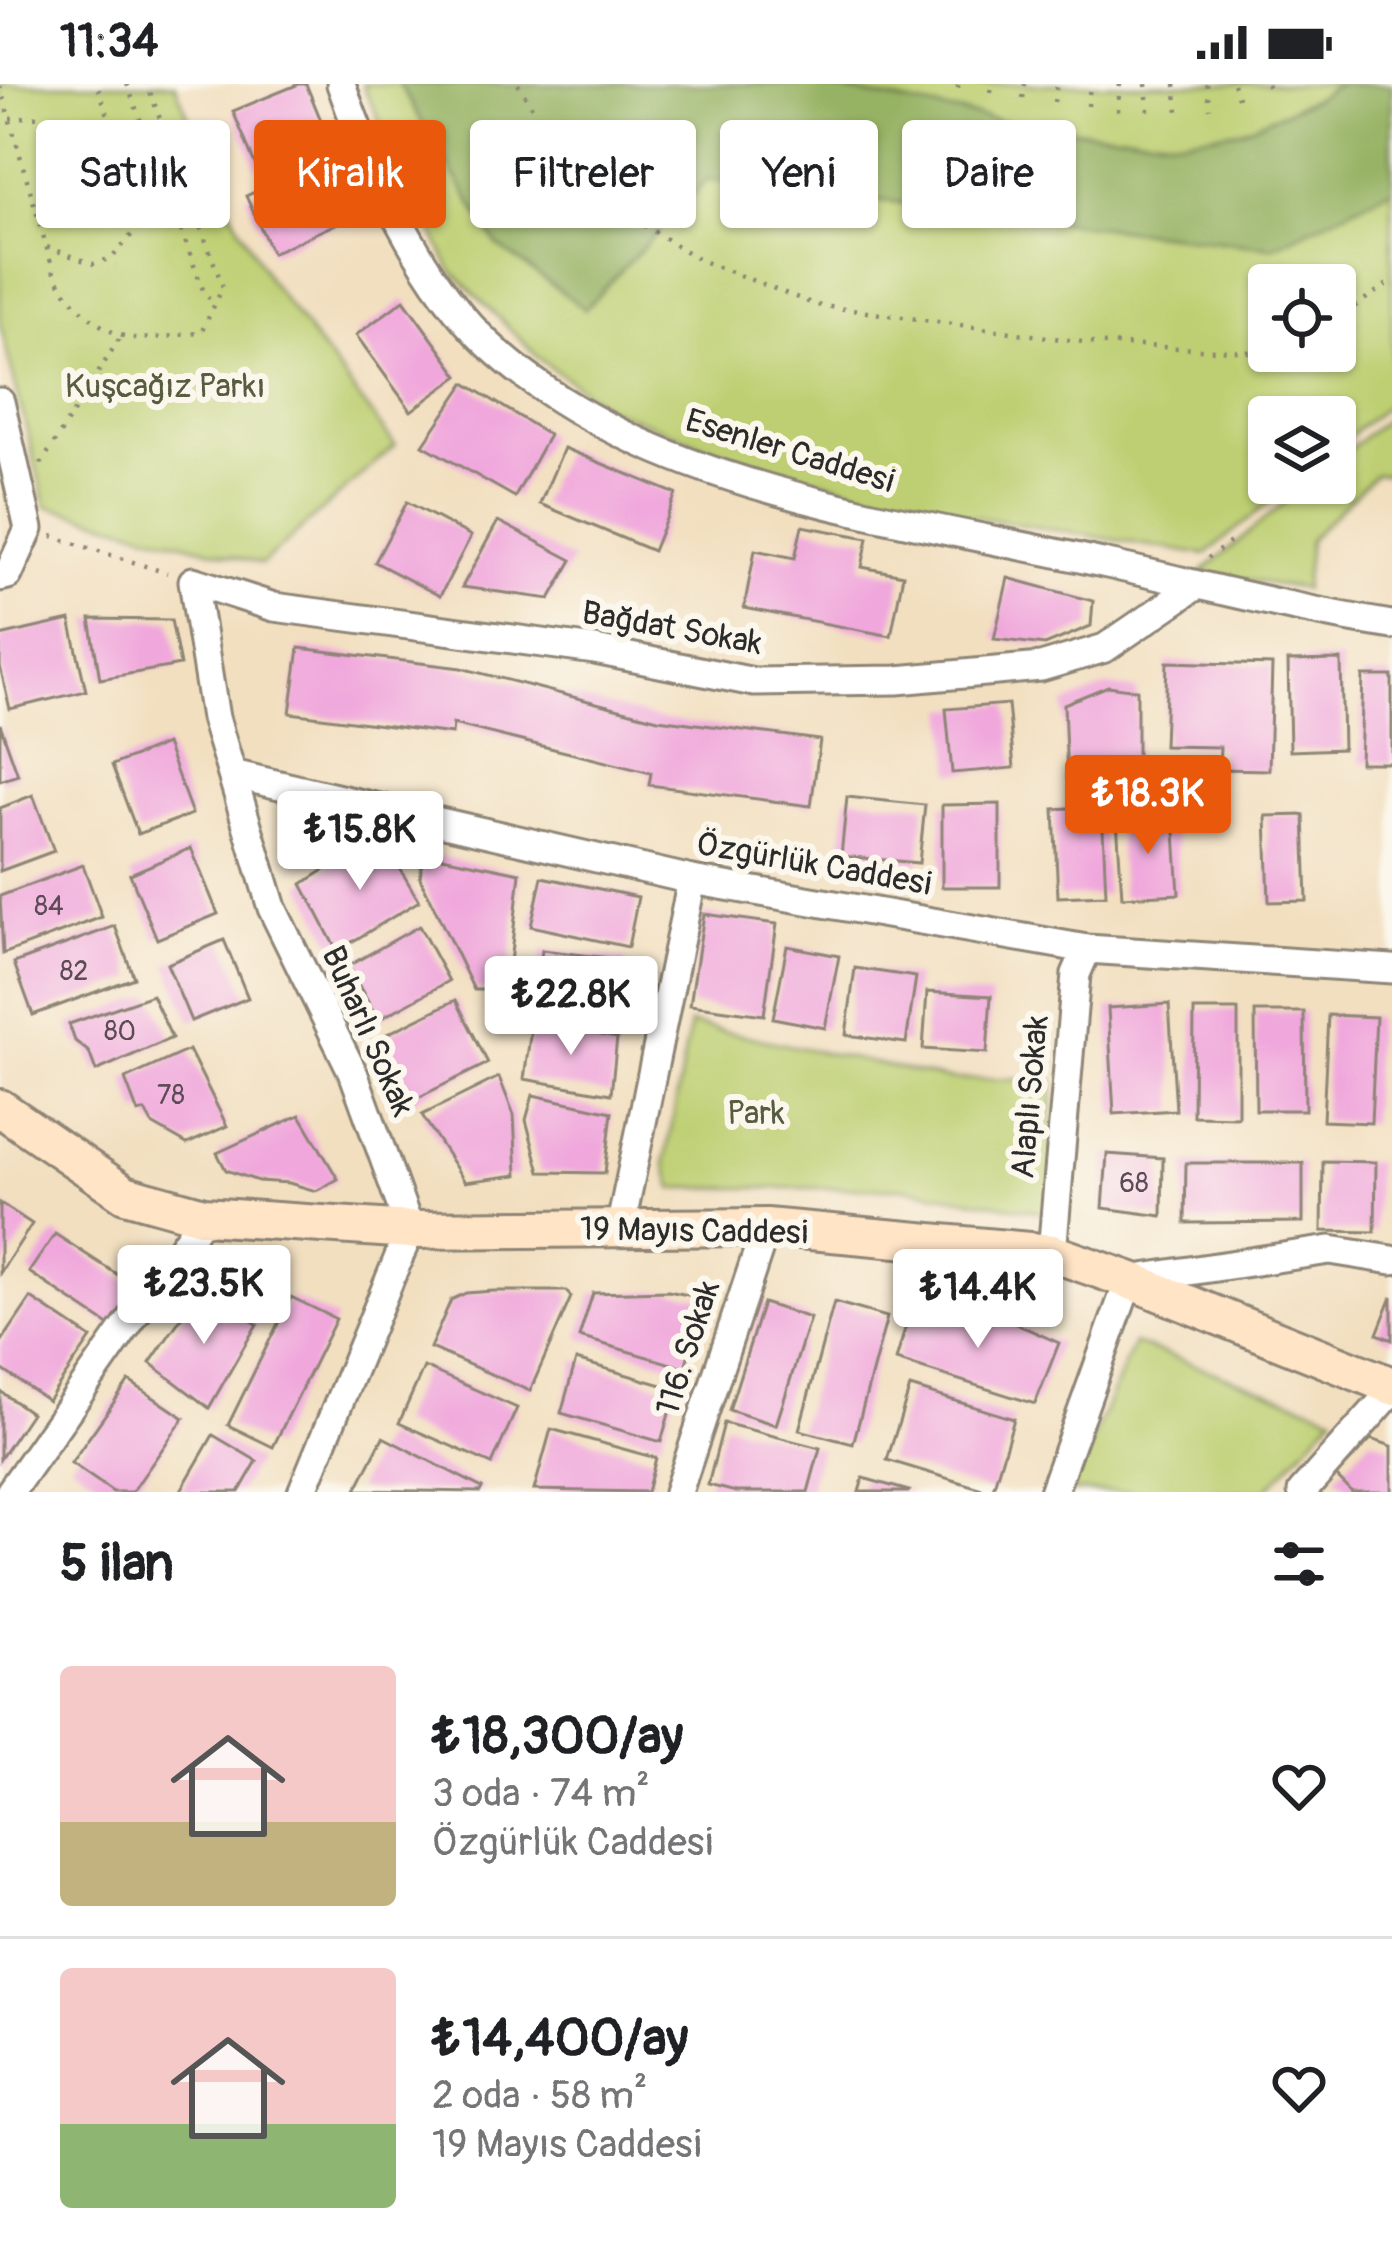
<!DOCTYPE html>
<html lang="tr">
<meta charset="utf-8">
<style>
:root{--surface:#fff;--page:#f2f2f2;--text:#202124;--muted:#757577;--line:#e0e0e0;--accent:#ea580c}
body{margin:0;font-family:Pangolin,sans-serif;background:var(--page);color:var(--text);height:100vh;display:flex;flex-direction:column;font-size:45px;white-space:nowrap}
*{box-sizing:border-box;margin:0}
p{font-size:39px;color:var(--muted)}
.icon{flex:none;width:66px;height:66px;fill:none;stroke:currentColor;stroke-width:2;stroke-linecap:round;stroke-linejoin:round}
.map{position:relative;height:1408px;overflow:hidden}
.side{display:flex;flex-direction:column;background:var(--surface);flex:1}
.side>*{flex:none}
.banner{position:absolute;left:36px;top:36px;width:1320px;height:108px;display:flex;gap:24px}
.tools{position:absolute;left:1248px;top:180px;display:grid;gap:24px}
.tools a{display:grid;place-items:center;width:108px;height:108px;border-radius:12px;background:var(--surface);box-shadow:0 3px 9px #0004;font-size:60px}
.price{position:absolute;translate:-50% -102px;padding:0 27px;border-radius:12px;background:#fff;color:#222;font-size:39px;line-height:78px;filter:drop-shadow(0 3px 6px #0008)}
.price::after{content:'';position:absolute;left:50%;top:72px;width:36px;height:27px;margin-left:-18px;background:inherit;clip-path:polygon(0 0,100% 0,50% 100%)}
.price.selected{background:var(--accent);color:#fff}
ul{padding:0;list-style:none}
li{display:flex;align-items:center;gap:36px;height:300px;padding:0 60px}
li+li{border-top:3px solid var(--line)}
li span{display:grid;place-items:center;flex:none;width:336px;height:240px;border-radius:12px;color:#555}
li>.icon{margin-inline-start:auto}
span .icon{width:144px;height:144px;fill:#fffc;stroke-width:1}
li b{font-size:51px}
h2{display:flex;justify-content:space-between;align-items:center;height:144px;padding:0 60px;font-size:51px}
.pill{padding:0 42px;border-radius:12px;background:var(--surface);box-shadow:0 3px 9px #0004;font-size:42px;line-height:108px}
.pill.selected{background:var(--accent);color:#fff}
.status{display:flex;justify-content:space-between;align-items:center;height:84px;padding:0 60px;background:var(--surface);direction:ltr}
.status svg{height:33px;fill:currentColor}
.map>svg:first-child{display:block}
.green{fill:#bdcf72;stroke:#747d4e;stroke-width:3;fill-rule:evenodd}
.forest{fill:#96b264;stroke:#606e48;stroke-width:3}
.building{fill:#f0a7dc}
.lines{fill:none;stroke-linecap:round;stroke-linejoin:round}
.street-casing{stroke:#8e8576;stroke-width:33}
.secondary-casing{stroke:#8e8576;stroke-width:42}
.path{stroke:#8e8576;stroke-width:4.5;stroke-dasharray:3 9;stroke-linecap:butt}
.street{stroke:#fff;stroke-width:27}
.secondary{stroke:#ffe4c6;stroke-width:36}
.labels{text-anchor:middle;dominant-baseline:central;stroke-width:12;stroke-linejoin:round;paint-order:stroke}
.number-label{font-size:27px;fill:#5c4a57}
.park-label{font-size:33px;fill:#575c40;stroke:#fbf7ec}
.street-label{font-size:33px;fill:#2b2b2b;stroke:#fbf7ec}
</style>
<div class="status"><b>11:34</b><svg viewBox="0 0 49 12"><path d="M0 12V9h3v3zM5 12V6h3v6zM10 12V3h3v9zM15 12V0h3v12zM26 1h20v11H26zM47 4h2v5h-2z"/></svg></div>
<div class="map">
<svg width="1392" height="1408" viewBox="0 0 1392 1408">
<rect width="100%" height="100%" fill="#fbf7ec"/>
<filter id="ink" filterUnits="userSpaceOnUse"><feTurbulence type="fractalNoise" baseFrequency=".00833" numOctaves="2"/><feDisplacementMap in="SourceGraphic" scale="24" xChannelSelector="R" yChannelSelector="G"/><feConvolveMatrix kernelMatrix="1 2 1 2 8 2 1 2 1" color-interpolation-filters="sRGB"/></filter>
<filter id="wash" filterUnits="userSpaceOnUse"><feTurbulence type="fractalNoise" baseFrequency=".004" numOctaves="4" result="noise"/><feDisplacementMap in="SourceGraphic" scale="48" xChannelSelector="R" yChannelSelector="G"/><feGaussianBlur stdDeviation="2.7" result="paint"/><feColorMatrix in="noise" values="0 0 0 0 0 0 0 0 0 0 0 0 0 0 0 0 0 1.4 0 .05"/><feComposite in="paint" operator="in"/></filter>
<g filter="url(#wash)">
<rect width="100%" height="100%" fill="#f2dfc0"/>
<g class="green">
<path d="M0 0H175L216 99 269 196 395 361 262 480 46 422 0 240Z"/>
<path d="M362 0H399L497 161 585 224 707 96 1272 163 1392 105V317L1335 364V333H1269V399H1293L1205 471 928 425 725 370 607 323 542 277 451 186ZM1269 201H1335V267H1269Z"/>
<path d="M811 0H1339L1317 14 1241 46 1181 55 1033 43Z"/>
<path d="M1392 330V390H1375L1309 456 1304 505 1201 489 1308 399H1335V377Z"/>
<path d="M690 940 948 995 1053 996 1052 1130 906 1104H673L665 1078Z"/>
<path d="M1134 1259 1334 1331 1265 1408H1070Z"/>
</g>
<path class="forest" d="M399 0H811L1033 43 1181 55 1241 46 1317 14 1339 0H1392V105L1272 163 707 96 585 225 497 161Z"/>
<g id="blocks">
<g class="building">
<path d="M299 0H306L329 56 257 85 233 27Z"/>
<path d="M323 77 349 134 272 169 246 112Z"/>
<path d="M404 216 459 292 411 327 356 251Z"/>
<path d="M465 299 549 351 515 413 423 361Z"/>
<path d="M564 364 676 410 653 467 540 420Z"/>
<path d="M407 418 471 452 440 512 375 478Z"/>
<path d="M498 437 572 476 550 515 462 503Z"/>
<path d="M802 442 868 454 862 483 903 491 891 552 744 524 755 466 795 474Z"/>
<path d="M1008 494 1093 517 1091 542 1045 561 994 555Z"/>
<path d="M90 535 171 536 180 581 100 595Z"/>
<path d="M70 536 86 607 10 625 0 582V552Z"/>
<path d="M299 564 461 584 658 635 820 656 811 722 649 701 651 689 453 640 452 650 290 629Z"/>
<path d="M1341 576 1343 665 1290 667 1288 577Z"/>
<path d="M1167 578 1272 581 1269 686 1219 685 1220 663 1164 662Z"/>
<path d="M1363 592H1392V679H1360Z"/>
<path d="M1108 602 1137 606V693L1067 695 1064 620Z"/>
<path d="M1008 620 1014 684 952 689 946 625Z"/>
<path d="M0 640 18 691 0 697Z"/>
<path d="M166 660 192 730 138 750 112 681Z"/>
<path d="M33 711 54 767 0 787V724Z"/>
<path d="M847 713 925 721 919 779 841 772Z"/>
<path d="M1000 720V803H942V721Z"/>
<path d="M1102 722 1106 811 1058 813 1054 725Z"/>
<path d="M1304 731 1307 817 1269 818 1266 732Z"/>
<path d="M1174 733 1179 810 1122 813 1117 736Z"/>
<path d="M380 751 419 817 337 867 302 800Z"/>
<path d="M191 764 218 830 157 855 130 790Z"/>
<path d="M423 769 520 789 507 906H474L420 794Z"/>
<path d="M83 781 102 833 3 870 0 812Z"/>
<path d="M542 793 638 813 628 863 531 842Z"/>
<path d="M704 830 777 840 764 931 690 921Z"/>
<path d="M115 842 134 894 33 931 14 879Z"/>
<path d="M419 842 449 897 378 936 348 882Z"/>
<path d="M224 856 248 914 191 937 167 880Z"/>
<path d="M787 862 839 872 825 944 773 934Z"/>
<path d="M542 866 626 876 619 929 535 918Z"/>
<path d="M855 884 916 893 906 959 846 951Z"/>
<path d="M927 908 991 912 987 969 923 965Z"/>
<path d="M152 911 172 954 96 987 89 968 75 957 69 940Z"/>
<path d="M456 916 488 979 411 1017 379 954Z"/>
<path d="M1169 920 1176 1026 1114 1030 1108 924Z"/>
<path d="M1194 926H1238V1033L1193 1032Z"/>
<path d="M1255 928H1304L1305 1026H1256Z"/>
<path d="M1328 931 1376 933 1371 1039 1323 1037Z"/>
<path d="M532 938 617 954 611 1010 524 995Z"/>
<path d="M189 966 227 1042 187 1060 152 1040 145 1027 138 1029 125 995Z"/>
<path d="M499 993 514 1031 517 1091 465 1098 422 1031Z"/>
<path d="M533 1011 612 1028 605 1089 540 1088 526 1036Z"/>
<path d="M300 1031 338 1095 316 1107 289 1099 258 1097 226 1086 217 1069Z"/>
<path d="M1107 1070 1163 1074 1162 1132 1103 1124Z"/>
<path d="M1323 1077 1376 1078 1375 1148 1322 1147Z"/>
<path d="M1186 1079H1303V1138L1185 1139Z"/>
<path d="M0 1119 32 1140 0 1189Z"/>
<path d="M55 1150 138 1204 113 1244 29 1188Z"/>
<path d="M493 1207H566L571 1213 530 1307 430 1264 451 1216 466 1209Z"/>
<path d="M668 1207 703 1214 685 1284 579 1253 593 1209Z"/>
<path d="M199 1208 209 1209 257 1240 209 1324 150 1279Z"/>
<path d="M1392 1212V1256L1377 1250Z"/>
<path d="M291 1213 336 1235 273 1363 228 1341Z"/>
<path d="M31 1214 91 1254 48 1317 0 1284V1260Z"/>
<path d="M834 1218 887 1233 853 1360 799 1346Z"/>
<path d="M763 1219 810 1234 776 1341 729 1326Z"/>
<path d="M911 1224 989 1228 1059 1259 1035 1320 896 1276Z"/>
<path d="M576 1276 676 1305 661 1358 561 1329Z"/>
<path d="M424 1283 517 1324 492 1380 399 1339Z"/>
<path d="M129 1297 184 1334 132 1408H113L71 1379Z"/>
<path d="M910 1303 1014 1335 992 1408 887 1376Z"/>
<path d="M0 1307 31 1329 0 1375Z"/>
<path d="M724 1339 820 1364 808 1408H736L708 1401Z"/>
<path d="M551 1345 656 1374 647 1408 534 1406Z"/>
<path d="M213 1351 257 1377 239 1408H180Z"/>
<path d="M383 1353 482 1404 480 1408 356 1406Z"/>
<path d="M1371 1355 1392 1362V1408H1352L1336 1392Z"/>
<path d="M863 1394 909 1407 908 1408H859Z"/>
</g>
</g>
</g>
<g filter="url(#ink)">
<use href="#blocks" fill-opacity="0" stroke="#8e8576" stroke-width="3"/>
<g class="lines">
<g class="street-casing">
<g id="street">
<path d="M341 0C372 89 418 194 488 260 644 407 905 434 1107 480 1202 501 1296 526 1392 541"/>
<path d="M0 318 29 445 8 491 0 493"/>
<path d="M232 690 692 796 1087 865 1392 885"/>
<path d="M620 1145 692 796"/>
<path d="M1052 1169 1076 890 1087 865"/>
<path d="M10 1408 204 1132"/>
<path d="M302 1408 410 1146 354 991 272 824 215 634 193 497 274 523 595 566 754 598 897 596 1041 583 1105 564 1194 503"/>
<path d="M678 1408 766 1143"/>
<path d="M1053 1408 1129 1196 1330 1166 1392 1176"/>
<path d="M1302 1408 1392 1307"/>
</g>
</g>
<g class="secondary-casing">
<path id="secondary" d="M0 1024 125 1110 204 1132 410 1146 766 1143 1052 1169 1129 1196 1392 1302"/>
</g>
<g class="path">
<path d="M127 0 205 211 215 218"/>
<path d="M518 0 558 66 613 122 700 176 816 221 1090 259 1251 268 1269 264"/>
<path d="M1146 0 1148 27"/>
<path d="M1175 0 1178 27"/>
<path d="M1207 0 1210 25"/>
<path d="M1233 0 1240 19"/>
<path d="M1267 0 1270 7"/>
<path d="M0 2 54 189C68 216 101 251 134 254 155 256 180 250 201 249L223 203 147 0"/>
<path d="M958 4V0"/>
<path d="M991 8 992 0"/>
<path d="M1023 14 1025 0"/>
<path d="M1054 18 1057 0"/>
<path d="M1088 22 1090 0"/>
<path d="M1118 27 1120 0"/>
<path d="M10 34C19 34 30 32 39 33 71 36 83 76 65 100 57 111 46 117 35 123"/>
<path d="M47 163 93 180 112 174 133 149 141 125 97 0"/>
<path d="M1335 236 1392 197"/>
<path d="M41 380 121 252"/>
<path d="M52 452 167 489"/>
<path d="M1208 474 1235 455"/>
</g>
<use href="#street" class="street"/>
<use href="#secondary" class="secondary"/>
</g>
</g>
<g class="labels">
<g class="number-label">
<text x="49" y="822">84</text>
<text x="74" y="887">82</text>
<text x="120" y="947">80</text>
<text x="171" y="1011">78</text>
<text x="1134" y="1099">68</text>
</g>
<g class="park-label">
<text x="165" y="302">Kuşcağız Parkı</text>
<text x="756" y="1029">Park</text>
</g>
<g class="street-label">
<text transform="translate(790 367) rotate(17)">Esenler Caddesi</text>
<text transform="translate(672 544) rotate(10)">Bağdat Sokak</text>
<text transform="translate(814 780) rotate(10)">Özgürlük Caddesi</text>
<text transform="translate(368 947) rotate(66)">Buharlı Sokak</text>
<text transform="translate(1030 1013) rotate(-85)">Alaplı Sokak</text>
<text transform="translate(694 1147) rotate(1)">19 Mayıs Caddesi</text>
<text transform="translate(688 1264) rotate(-72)">116. Sokak</text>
</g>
</g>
</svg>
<div class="tools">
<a><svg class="icon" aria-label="locate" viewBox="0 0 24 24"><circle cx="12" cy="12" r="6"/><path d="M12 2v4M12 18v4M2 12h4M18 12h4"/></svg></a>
<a><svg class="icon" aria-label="layers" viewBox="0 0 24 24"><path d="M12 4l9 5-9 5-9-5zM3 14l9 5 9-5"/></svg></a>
</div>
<b class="price selected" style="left:1148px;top:773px">₺18.3K</b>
<b class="price" style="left:360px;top:809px">₺15.8K</b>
<b class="price" style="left:571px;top:974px">₺22.8K</b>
<b class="price" style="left:204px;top:1263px">₺23.5K</b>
<b class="price" style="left:978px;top:1267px">₺14.4K</b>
<div class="banner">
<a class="pill">Satılık</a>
<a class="pill selected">Kiralık</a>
<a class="pill">Filtreler</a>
<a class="pill">Yeni</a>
<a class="pill">Daire</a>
</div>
</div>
<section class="side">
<h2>5 ilan<svg class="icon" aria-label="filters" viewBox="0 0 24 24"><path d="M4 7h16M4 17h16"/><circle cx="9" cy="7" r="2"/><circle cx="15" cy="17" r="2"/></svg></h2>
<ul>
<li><span style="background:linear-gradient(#f6c9c9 65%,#c2b280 0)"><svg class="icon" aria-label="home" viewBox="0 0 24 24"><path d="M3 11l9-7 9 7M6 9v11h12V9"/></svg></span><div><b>₺18,300/ay</b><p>3 oda · 74 m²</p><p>Özgürlük Caddesi</p></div><svg class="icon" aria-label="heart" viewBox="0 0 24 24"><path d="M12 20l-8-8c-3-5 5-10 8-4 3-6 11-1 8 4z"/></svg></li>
<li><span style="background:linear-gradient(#f6c9c9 65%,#8fb573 0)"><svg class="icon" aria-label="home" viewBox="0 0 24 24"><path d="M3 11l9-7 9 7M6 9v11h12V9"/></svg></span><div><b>₺14,400/ay</b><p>2 oda · 58 m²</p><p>19 Mayıs Caddesi</p></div><svg class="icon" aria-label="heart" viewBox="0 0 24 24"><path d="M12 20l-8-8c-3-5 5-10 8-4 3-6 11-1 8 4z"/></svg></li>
</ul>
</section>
